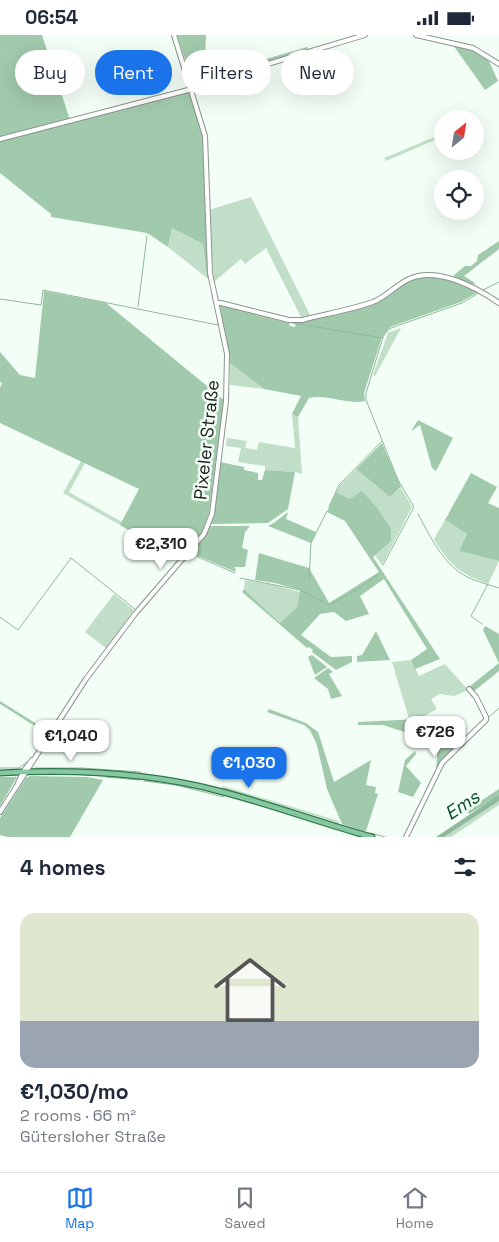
<!DOCTYPE html>
<meta charset="utf-8">
<style>
:root{--surface:#fff;--page:#f2f2f3;--text:#1f2937;--muted:#747a83;--line:#e0e1e3;--accent:#1a73e8}
body{margin:0;font-family:"Space Grotesk",sans-serif;background:var(--page);color:var(--text);height:100vh;display:flex;flex-direction:column;font-size:19px;white-space:nowrap}
*{box-sizing:border-box;margin:0}
p{font-size:16px;color:var(--muted)}
.icon{flex:none;width:28px;height:28px;fill:none;stroke:currentColor;stroke-width:2;stroke-linecap:round;stroke-linejoin:round}
.map{position:relative;height:802px;overflow:hidden}
.drawer{display:flex;flex-direction:column;background:var(--surface);flex:1}
.drawer>*{flex:none}
.hud{position:absolute;left:15px;top:15px;width:470px;height:45px;display:flex;gap:10px}
.needle{width:32px;rotate:30deg}
.tools{position:absolute;left:434px;top:75px;display:grid;gap:10px}
.tools a{display:grid;place-items:center;width:50px;height:50px;border-radius:50%;background:var(--surface);box-shadow:0 5px 20px #0002;font-size:25px}
.price{position:absolute;translate:-50% -42px;padding:0 11px;border-radius:10px;background:#fff;color:#222;font-size:16px;line-height:32px;filter:drop-shadow(0 1px 2px #0008)}
.price::after{content:'';position:absolute;left:50%;top:30px;width:15px;height:11px;margin-left:-8px;background:inherit;clip-path:polygon(0 0,100% 0,50% 100%)}
.price.current{background:var(--accent);color:#fff}
ul{padding:0;list-style:none}
li{display:grid;align-content:center;gap:10px;height:265px;padding:0 20px}
li+li{border-top:1px solid var(--line)}
li span{display:grid;place-items:center;height:155px;border-radius:15px;color:#555}
li>.icon{margin-inline-start:auto}
span .icon{width:90px;height:90px;fill:#fffc;stroke-width:1}
li b{font-size:21px}
h2{display:flex;justify-content:space-between;align-items:center;height:60px;padding:0 20px;font-size:21px}
.chip{padding:0 18px;border-radius:22px;background:var(--surface);box-shadow:0 5px 20px #0002;font-size:18px;line-height:45px}
.chip.current{background:var(--accent);color:#fff}
.status{display:flex;justify-content:space-between;align-items:center;height:35px;padding:0 25px;background:var(--surface);direction:ltr}
.status svg{height:14px;fill:currentColor}
.menu{display:flex;justify-content:space-around;align-items:center;height:70px;border-top:1px solid var(--line);background:var(--surface);font-size:14px;color:var(--muted)}
.menu a{display:grid;justify-items:center;gap:2px}
.menu .current{color:var(--accent)}
.map>svg:first-child{display:block}
.green{fill:#c1dec8}
.forest{fill:#a1c9ac}
.water{fill:#90b89b}
.lines{fill:none;stroke-linecap:round;stroke-linejoin:round}
.stream{stroke:#90b89b;stroke-width:1}
.minor-casing{stroke:#8a958c;stroke-width:6}
.major-casing{stroke:#2f774b;stroke-width:7}
.minor{stroke:#fff;stroke-width:4}
.major{stroke:#87c8a0;stroke-width:4.5}
.labels{text-anchor:middle;dominant-baseline:central;stroke-width:5;stroke-linejoin:round;paint-order:stroke}
.street-label{font-size:18px;fill:#202421;stroke:#f3fff6}
.water-label{font-size:19px;font-style:italic;fill:#0c4e29;stroke:#f3fff6}
</style>
<div class="status"><b>06:54</b><svg viewBox="0 0 49 12"><path d="M0 12V9h3v3zM5 12V6h3v6zM10 12V3h3v9zM15 12V0h3v12zM26 1h20v11H26zM47 4h2v5h-2z"/></svg></div>
<div class="map">
<svg width="499" height="802" viewBox="0 0 499 802">
<rect width="100%" height="100%" fill="#f3fff6"/>
<g class="green">
<path d="M442 99V102L386 126 384 123Z"/>
<path d="M251 162 311 282 302 284 266 213 245 229 241 224 214 247 209 175Z"/>
<path d="M172 193 203 209 207 243 168 212Z"/>
<path d="M401 293 375 341 373 340 388 298Z"/>
<path d="M230 328 264 354 230 350Z"/>
<path d="M292 379 298 382 302 439 295 437 265 435V431L238 427 241 413 226 411 227 403 247 406 245 413 257 415 259 407 295 413Z"/>
<path d="M81 426 85 428 69 457 122 487 120 490 63 458Z"/>
<path d="M356 434 390 462 401 453 412 472 382 530 375 520 391 506 390 494 378 474 350 464 336 457 339 451Z"/>
<path d="M445 485 467 499 459 516 499 526 488 549C461 539 449 530 434 504Z"/>
<path d="M245 545 274 550 300 557 297 572 280 588 244 554Z"/>
<path d="M114 559 134 575 106 613 85 597Z"/>
<path d="M411 625 419 641 445 629 468 655 454 661 440 659 431 664 437 674 419 684H409L392 627Z"/>
<path d="M223 751 339 786V788L223 753Z"/>
<path d="M499 766V770L451 802H444Z"/>
</g>
<g class="forest">
<path d="M0 0H42L70 85 0 103Z"/>
<path d="M177 0H206L205 25 208 41 307 12 308 15 193 49Z"/>
<path d="M453 10 473 15 488 24 498 46 485 55Z"/>
<path d="M188 57 190 59 203 101 207 211 210 244 207 243 203 209 172 193 168 212 147 198 51 182V179L0 138V106Z"/>
<path d="M499 206V214L464 241 475 248 473 251 455 244 454 240 465 231H471L477 226 478 220Z"/>
<path d="M419 242C442 242 459 248 480 256L461 267 390 292 382 302 364 358 365 366C346 370 328 359 309 363L298 382 292 379 301 361 264 354 230 328 220 271 289 288 290 291 295 292 296 287 364 271 404 247Z"/>
<path d="M44 256 106 268 224 365 209 478 202 497 180 525 120 490 139 454 0 388V353L2 348 0 347V317L20 340 35 343Z"/>
<path d="M418 385 453 403 436 436 432 433 420 390 411 396Z"/>
<path d="M382 408 401 452 390 462 356 434Z"/>
<path d="M220 427 244 432V435L258 438V445H262L265 435 295 437 288 474 268 488 211 489Z"/>
<path d="M471 438 497 452 488 468 499 473V526L459 516 467 499 445 485Z"/>
<path d="M362 456 378 474 391 494V506L373 522 440 624 415 634 411 625 427 614 384 544 360 561 369 579 346 586 334 577 320 579 301 600 331 622 352 621V627L336 635 312 617 313 615 309 612 307 613 242 557 244 554 280 588 297 572 300 555 275 548 255 545 259 518 309 533 329 568 379 537 345 486 327 477 336 457 350 464Z"/>
<path d="M288 477 286 484 316 497 311 508 268 491 275 487Z"/>
<path d="M210 491H250L245 497 242 513 248 515 245 532H235L236 537 191 518 206 499Z"/>
<path d="M485 591 499 599V636L473 657 469 652 499 628 483 595Z"/>
<path d="M376 596 390 625 357 627V621L362 620Z"/>
<path d="M312 620 327 632 315 640 308 622Z"/>
<path d="M328 633 333 637 329 639 342 661 331 664 328 654 314 643Z"/>
<path d="M0 666 48 696 46 698 0 669Z"/>
<path d="M269 674 306 688 318 697 334 747 371 725 366 750 376 752 375 758 378 759 366 796 342 789 327 754 317 710 310 695 304 690 267 677Z"/>
<path d="M419 684 422 692 435 697 456 712 441 728 436 736 438 708 383 690H358V687Z"/>
<path d="M415 716 416 719 406 731 421 748 413 762 398 757 405 725Z"/>
<path d="M30 741 87 742 103 745 70 802H8L0 800V783L26 743Z"/>
<path d="M0 742H17L0 771Z"/>
<path d="M499 754V761L469 779 467 775Z"/>
</g>
<path class="water" d="M499 760V766L444 802H436Z"/>
<g class="lines">
<g class="stream">
<path d="M483 255 499 247"/>
<path d="M0 264 41 270 43 255 218 290V287"/>
<path d="M221 271 289 287"/>
<path d="M138 272 147 201"/>
<path d="M292 288 383 303"/>
<path d="M329 472 339 450 382 406"/>
<path d="M418 479C429 499 440 523 459 537 470 545 486 549 499 553"/>
<path d="M191 519 235 538"/>
<path d="M383 530 414 472 398 445 366 365V358L383 302 387 296 391 293 462 268 480 257"/>
<path d="M240 543 300 555 329 570 358 554 379 539"/>
<path d="M309 544 311 508 327 476"/>
<path d="M0 582 18 595 71 523 135 574"/>
<path d="M482 589 471 581 488 549"/>
<path d="M489 682 499 673"/>
<path d="M0 733H19L27 727"/>
<path d="M35 733H82L141 737"/>
<path d="M106 742 140 745"/>
<path d="M144 746 176 750 224 762"/>
<path d="M223 753 339 789"/>
<path d="M342 790 365 796"/>
<path d="M370 798 385 802"/>
</g>
<g class="minor-casing">
<g id="minor">
<path d="M416 0 473 13 499 29"/>
<path d="M0 104 188 55 194 51 365 0"/>
<path d="M217 268H221L289 285H302C325 279 350 275 373 267 386 262 396 250 409 244 436 231 476 252 499 268"/>
<path d="M18 748 23 737 32 725"/>
<path d="M0 777 86 644 135 579 204 499 212 479 226 366 227 319 210 238 205 101 174 0"/>
<path d="M406 802 442 728 486 685V682L476 662 469 654"/>
</g>
</g>
<g class="major-casing">
<path id="major" d="M0 738C74 734 147 737 219 756 270 769 320 788 372 802"/>
</g>
<use href="#minor" class="minor"/>
<use href="#major" class="major"/>
</g>
<g class="labels">
<g class="street-label">
<text transform="translate(206 405) rotate(-84)">Pixeler Straße</text>
</g>
<g class="water-label">
<text transform="translate(462 770) rotate(-34)">Ems</text>
</g>
</g>
</svg>
<div class="tools">
<a><svg class="needle" viewBox="-14 -14 28 28"><path d="M0-13l5 13h-10z" fill="#e53935"/><path d="M0 13l5-13h-10z" fill="#747a83"/></svg></a>
<a><svg class="icon" aria-label="locate" viewBox="0 0 24 24"><circle cx="12" cy="12" r="6"/><path d="M12 2v4M12 18v4M2 12h4M18 12h4"/></svg></a>
</div>
<b class="price" style="left:161px;top:535px">€2,310</b>
<b class="price" style="left:435px;top:723px">€726</b>
<b class="price" style="left:71px;top:727px">€1,040</b>
<b class="price current" style="left:249px;top:754px">€1,030</b>
<div class="hud">
<a class="chip">Buy</a>
<a class="chip current">Rent</a>
<a class="chip">Filters</a>
<a class="chip">New</a>
</div>
</div>
<section class="drawer">
<h2>4 homes<svg class="icon" aria-label="filters" viewBox="0 0 24 24"><path d="M4 7h16M4 17h16"/><circle cx="9" cy="7" r="2"/><circle cx="15" cy="17" r="2"/></svg></h2>
<ul>
<li><span style="background:linear-gradient(#dfe7d0 70%,#9aa5b1 0)"><svg class="icon" aria-label="home" viewBox="0 0 24 24"><path d="M3 11l9-7 9 7M6 9v11h12V9"/></svg></span><div><b>€1,030/mo</b><p>2 rooms · 66 m²</p><p>Gütersloher Straße</p></div></li>
</ul>
</section>
<nav class="menu">
<a class="current"><svg class="icon" aria-label="map" viewBox="0 0 24 24"><path d="M3 6l6-2 6 2 6-2v14l-6 2-6-2-6 2zM9 4v14M15 6v14"/></svg>Map</a>
<a><svg class="icon" aria-label="saved" viewBox="0 0 24 24"><path d="M7 4h10v16l-5-4-5 4z"/></svg>Saved</a>
<a><svg class="icon" aria-label="home" viewBox="0 0 24 24"><path d="M3 11l9-7 9 7M6 9v11h12V9"/></svg>Home</a>
</nav>
